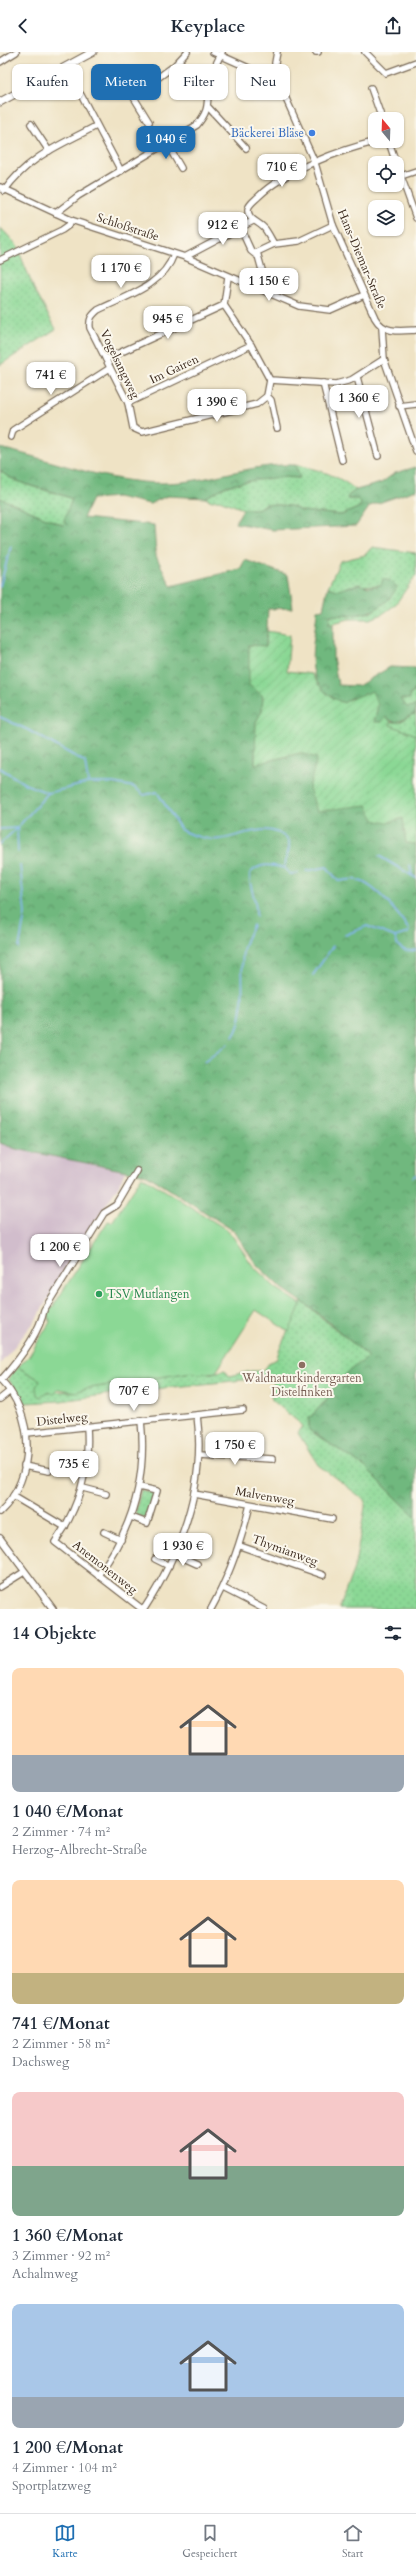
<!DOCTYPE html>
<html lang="de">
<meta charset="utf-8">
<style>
:root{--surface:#fff;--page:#f2f2f3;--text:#1f2937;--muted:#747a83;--line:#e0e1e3;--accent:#1f6fb2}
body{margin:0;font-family:Cardo,serif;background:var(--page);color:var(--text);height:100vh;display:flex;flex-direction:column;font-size:15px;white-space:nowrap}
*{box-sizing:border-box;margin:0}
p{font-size:13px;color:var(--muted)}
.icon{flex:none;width:22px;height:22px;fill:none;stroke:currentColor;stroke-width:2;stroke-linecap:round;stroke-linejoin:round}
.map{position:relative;height:1557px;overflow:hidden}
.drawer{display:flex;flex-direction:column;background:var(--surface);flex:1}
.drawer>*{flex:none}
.guide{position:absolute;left:12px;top:12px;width:392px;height:36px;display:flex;gap:8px}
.needle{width:26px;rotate:341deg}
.controls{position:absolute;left:368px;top:60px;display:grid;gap:8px}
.controls a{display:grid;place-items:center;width:36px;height:36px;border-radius:8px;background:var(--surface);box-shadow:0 1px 3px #0004;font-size:20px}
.price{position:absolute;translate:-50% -34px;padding:0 9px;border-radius:8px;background:#fff;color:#222;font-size:13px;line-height:26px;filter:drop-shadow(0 1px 2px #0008)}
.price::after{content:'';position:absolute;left:50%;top:24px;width:12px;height:9px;margin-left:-6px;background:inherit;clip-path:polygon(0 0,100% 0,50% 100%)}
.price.on{background:var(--accent);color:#fff}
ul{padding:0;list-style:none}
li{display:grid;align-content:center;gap:8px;height:212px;padding:0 12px}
li span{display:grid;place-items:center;height:124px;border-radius:8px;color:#555}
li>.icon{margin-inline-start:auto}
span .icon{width:72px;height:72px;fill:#fffc;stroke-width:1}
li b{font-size:17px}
h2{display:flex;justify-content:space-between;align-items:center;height:48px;padding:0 12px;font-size:17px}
.chip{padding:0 14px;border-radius:8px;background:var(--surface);box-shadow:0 1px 3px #0004;font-size:14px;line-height:36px}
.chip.on{background:var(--accent);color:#fff}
header{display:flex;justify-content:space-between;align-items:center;height:52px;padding:0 12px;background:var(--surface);font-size:18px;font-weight:700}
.tab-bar{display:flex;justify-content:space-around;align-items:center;height:56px;border-top:1px solid var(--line);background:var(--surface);font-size:11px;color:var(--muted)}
.tab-bar a{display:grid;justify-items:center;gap:2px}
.tab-bar .on{color:var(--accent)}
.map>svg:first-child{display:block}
.industrial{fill:#d1bdcc}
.grass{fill:url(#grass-dots);stroke:#63815a}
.forest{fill:url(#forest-crowns);stroke:#56714e}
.garden{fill:url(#garden-furrows);stroke:#63815a}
.pitch{fill:#8bd895;stroke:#63815a}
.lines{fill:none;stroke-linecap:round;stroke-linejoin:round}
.stream{stroke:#84b6f1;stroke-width:1.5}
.minor-casing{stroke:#7a6b58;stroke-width:8}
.major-casing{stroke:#7a6b58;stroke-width:9}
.minor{stroke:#fff;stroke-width:5.5}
.major{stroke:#fff;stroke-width:7}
.shop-dot{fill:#3f7fe0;stroke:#fbf7ec;stroke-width:1.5}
.leisure-dot{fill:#2e9e5b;stroke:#fbf7ec;stroke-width:1.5}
.education-dot{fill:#8d6e63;stroke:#fbf7ec;stroke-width:1.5}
.labels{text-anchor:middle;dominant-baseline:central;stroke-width:4;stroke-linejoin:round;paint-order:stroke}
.shop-label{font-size:12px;fill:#366cbe;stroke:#fbf7ec;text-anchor:end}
.street-label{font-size:12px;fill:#3b2a1e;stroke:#fbf7ec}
.leisure-label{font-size:12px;fill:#27864d;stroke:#fbf7ec;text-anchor:start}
.education-label{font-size:12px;fill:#785e54;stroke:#fbf7ec}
</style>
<header><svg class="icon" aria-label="back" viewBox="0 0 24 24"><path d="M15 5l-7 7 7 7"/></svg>Keyplace<svg class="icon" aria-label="share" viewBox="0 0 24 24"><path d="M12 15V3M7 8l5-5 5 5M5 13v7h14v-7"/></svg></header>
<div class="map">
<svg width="416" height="1557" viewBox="0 0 416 1557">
<defs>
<pattern id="grass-dots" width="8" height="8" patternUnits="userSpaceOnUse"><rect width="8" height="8" fill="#8bd895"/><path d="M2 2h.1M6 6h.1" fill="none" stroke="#79ba80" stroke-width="1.8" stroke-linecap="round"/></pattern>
<pattern id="forest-crowns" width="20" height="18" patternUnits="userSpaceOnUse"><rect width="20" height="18" fill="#70b87e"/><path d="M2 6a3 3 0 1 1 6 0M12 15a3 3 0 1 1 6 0" fill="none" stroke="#5d9667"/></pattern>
<pattern id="garden-furrows" width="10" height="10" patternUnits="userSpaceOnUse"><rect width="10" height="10" fill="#8bd895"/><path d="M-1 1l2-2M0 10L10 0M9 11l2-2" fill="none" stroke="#79ba80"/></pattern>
</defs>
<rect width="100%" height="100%" fill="#fbf7ec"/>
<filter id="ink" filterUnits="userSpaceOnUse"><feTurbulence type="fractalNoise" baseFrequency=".025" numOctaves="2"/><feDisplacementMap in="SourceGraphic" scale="8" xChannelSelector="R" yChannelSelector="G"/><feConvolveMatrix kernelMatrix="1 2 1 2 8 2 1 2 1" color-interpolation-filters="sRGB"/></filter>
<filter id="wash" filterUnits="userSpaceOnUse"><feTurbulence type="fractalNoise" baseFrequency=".012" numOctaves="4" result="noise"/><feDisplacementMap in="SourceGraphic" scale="16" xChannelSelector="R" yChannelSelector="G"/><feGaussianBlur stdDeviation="0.9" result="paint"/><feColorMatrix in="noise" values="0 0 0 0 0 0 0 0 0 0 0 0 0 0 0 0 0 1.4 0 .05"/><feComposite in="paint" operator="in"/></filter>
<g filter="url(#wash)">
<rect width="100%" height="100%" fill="#efe3c5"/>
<path class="industrial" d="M0 1091 16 1097 125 1119 119 1133 72 1205 35 1269 0 1312Z"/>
<g class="grass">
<path d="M0 175 16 192 34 237 56 277 0 313Z"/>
<path d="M295 413C318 417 338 423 356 438L348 444V447H357L361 451 360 455 342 463 301 459 291 454 266 452 257 457H243L219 448 212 449 205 446C231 427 268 424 299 426Z"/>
<path d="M0 419C20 435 48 437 72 447L65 472 62 473 0 446Z"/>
<path d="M372 495 416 501V523L395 553 381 563 370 567H349L329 572 330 563 349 564 372 560 381 533 350 534 338 539 328 535 340 509 365 503Z"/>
<path d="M416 632V683L389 673 391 670H400L411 663 400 647 413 641Z"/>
<path d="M302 1249 369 1305C342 1324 331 1345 309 1366V1378L365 1415 416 1465V1557H339L355 1513 366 1449 318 1413 298 1381 303 1374 272 1348 270 1338 274 1331 266 1322 253 1327 125 1340 61 1349 25 1351 8 1327 18 1315 40 1328 43 1341C57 1337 70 1343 84 1337L192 1320 209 1322 225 1318 229 1324 251 1319H263L270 1310 277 1307C277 1298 297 1262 302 1249Z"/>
<path d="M141 1438 154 1441 147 1467 135 1462Z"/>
</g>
<g class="forest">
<path d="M0 396C53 408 108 431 163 431 208 431 250 411 295 413L300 426 282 425 250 429 226 434 205 446 167 444 150 452 117 445 92 447 83 466 154 473 156 504 171 534 240 517 245 508 288 523 293 556 268 557 266 594 249 593 263 644 262 659 256 670 255 712 300 701 318 706 309 736 367 753 387 771 403 766 406 791 416 792V1465L365 1415 309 1378V1366L325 1350 331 1340 350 1318 369 1305 318 1261 279 1234 256 1212 234 1179 147 1123 16 1097 0 1091V446L62 473 65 472 64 468 72 447C48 436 20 435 0 419Z"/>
<path d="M416 415V438L370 454 356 474 272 478 235 471 243 457H257L266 452 291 454 301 459 342 463 360 455 361 451 357 447H347L348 444 356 438 381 431 395 421Z"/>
<path d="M383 527 391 529 397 535C383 562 358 565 330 563L329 572 333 571V605L338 633 358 634 390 615 416 616V632L413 641 410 642V647H400L407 655 416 654 415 662C403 665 398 676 386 665L382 670H374L378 653 364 644 351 646 344 651C299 634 314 598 317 558L323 557 328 535 338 538 359 532 368 535 381 533Z"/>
</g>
<path class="garden" d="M267 579 290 583 287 619 312 622C320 637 328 645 344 651 353 644 363 644 372 639L378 653 374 670H382L386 665 391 670 390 673 416 683V792L406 791 403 766 387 771 374 768 367 753 317 759 309 736 317 706 300 701 255 712 256 670 262 659 263 644 249 633V593L266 594Z"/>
<path class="pitch" d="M142 1124 224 1176 231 1182 253 1214 276 1236 301 1252 289 1280 256 1258 216 1320 199 1322 192 1320 84 1337 76 1340 58 1337 54 1342 48 1339 40 1345 37 1343 36 1335 40 1328 18 1315 29 1304 50 1270 48 1262 108 1169 112 1170Z"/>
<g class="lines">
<g class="stream">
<path d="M0 534 11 494"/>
<path d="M0 665 28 678 85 710 88 730"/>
<path d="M0 716 25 732 48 741 88 731H113L134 735 144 743 157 740 181 778C190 783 210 789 221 787 243 784 270 767 289 789V796L284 816 290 822 298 821"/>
<path d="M0 777 17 776 18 800"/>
<path d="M0 792 17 776 48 741"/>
<path d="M379 804 416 826"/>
<path d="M410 813 412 824"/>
<path d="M306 819 327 815 338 829C345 829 351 826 357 828 376 833 399 862 409 878L408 881 395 885C397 896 404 901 416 898"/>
<path d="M256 864C258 848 248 836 250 821 261 810 271 813 284 816"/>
<path d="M345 883 367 874 395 885"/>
<path d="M19 896 25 862 20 813"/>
<path d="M313 923 333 894"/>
<path d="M233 985C248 964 240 924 243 899 244 890 250 881 253 873"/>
<path d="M204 1010 228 992"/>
<path d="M413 1125 416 1123"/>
</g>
</g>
</g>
<g filter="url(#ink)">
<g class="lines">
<g class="minor-casing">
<g id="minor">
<path d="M213 0 278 29"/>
<path d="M277 0 275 11 278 29 315 111 333 173 375 266C384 282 400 279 416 278"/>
<path d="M316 0H318"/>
<path d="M365 0 386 21 416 10"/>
<path d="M0 10 16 0"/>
<path d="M371 36 382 67"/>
<path d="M81 43 121 119"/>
<path d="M209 56 246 96"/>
<path d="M149 70 133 44 174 14 187 0"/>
<path d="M31 72 49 99"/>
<path d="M385 89 389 90 396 111"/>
<path d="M167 92 181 116"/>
<path d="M397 113 416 166"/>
<path d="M401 124 416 119"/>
<path d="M0 135 71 168 185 205 299 254 330 258 364 243"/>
<path d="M4 139C29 104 59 94 96 74"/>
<path d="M56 161 78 144 197 73C211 56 206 52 209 32 211 21 217 10 222 0"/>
<path d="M240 175 251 199 256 203"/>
<path d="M274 192C271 187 268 181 265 177 260 170 247 168 248 157 249 152 255 148 258 145 285 118 340 98 378 89"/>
<path d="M174 202C163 234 126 244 98 258 91 264 89 267 90 276L128 351 133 376 142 380 257 352 267 344 270 328"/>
<path d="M185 205 253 169"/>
<path d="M0 208 62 178 69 173 71 168"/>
<path d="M228 225 224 253 251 293 270 328 336 332 351 328 384 307"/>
<path d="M268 240 257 200 274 192 299 189 333 173"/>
<path d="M382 276 384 307 416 399"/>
<path d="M106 307 224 253"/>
<path d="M357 325 378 404"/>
<path d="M323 331 342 408"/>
<path d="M267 344 271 348 277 376"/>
<path d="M128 351 251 293"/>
<path d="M399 354 416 352"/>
<path d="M11 385 13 378 110 316"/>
<path d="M0 1327C35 1362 37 1425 0 1460"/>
<path d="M1 1328C18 1309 39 1283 44 1258L104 1161 117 1153 137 1119"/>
<path d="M0 1347 10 1339"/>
<path d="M87 1375C90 1418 80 1455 55 1490L142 1557"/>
<path d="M27 1381 243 1358"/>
<path d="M199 1403 272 1407"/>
<path d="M24 1414 49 1419"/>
<path d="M83 1436 106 1442"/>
<path d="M194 1442 332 1467"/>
<path d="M13 1444 65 1475"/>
<path d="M131 1465 147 1471 157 1439 139 1435"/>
<path d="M104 1480 121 1488"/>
<path d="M0 1486 53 1557"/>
<path d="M240 1494 323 1523"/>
<path d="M175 1502 197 1512"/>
<path d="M155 1507 169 1514"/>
<path d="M98 1523C133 1477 147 1425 141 1368"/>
<path d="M0 1535 24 1520"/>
<path d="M223 1536 264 1557"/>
<path d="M144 1557C181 1500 206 1433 197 1363"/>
<path d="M211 1557C230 1523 241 1490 250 1453"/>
</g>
</g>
<g class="major-casing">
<path id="major" d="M0 50 93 0"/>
</g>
<use href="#minor" class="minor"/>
<use href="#major" class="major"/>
</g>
</g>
<circle class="shop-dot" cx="312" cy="81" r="4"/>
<circle class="leisure-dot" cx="99" cy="1242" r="4"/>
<circle class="education-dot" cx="302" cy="1313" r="4"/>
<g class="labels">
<g class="shop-label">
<text x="304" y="81">Bäckerei Bläse</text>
</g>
<g class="street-label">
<text transform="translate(128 175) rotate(18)">Schloßstraße</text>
<text transform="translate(362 207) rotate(67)">Hans-Diemar-Straße</text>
<text transform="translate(120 312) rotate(64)">Vogelsangweg</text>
<text transform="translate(174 317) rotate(-25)">Im Gairen</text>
<text transform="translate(62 1367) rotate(-6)">Distelweg</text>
<text transform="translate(265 1444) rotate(10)">Malvenweg</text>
<text transform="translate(285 1498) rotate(20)">Thymianweg</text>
<text transform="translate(105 1515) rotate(38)">Anemonenweg</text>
</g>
<g class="leisure-label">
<text x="107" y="1242">TSV Mutlangen</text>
</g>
<g class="education-label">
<text x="302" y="1326">Waldnaturkindergarten<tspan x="302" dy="14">Distelfinken</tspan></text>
</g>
</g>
</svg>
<div class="controls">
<a><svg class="needle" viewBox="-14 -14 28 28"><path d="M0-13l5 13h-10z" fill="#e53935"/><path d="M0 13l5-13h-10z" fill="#747a83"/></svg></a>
<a><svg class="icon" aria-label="locate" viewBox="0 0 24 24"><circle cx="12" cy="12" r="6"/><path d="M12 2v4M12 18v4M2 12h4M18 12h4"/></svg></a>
<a><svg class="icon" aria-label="layers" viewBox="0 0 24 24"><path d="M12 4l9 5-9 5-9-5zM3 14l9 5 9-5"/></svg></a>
</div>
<b class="price on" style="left:166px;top:108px">1 040 €</b>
<b class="price" style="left:282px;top:136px">710 €</b>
<b class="price" style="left:223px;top:194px">912 €</b>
<b class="price" style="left:121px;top:237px">1 170 €</b>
<b class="price" style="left:269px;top:250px">1 150 €</b>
<b class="price" style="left:168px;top:288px">945 €</b>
<b class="price" style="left:51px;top:344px">741 €</b>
<b class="price" style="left:359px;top:367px">1 360 €</b>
<b class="price" style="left:217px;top:371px">1 390 €</b>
<b class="price" style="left:60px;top:1216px">1 200 €</b>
<b class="price" style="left:134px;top:1360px">707 €</b>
<b class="price" style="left:235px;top:1414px">1 750 €</b>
<b class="price" style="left:74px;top:1433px">735 €</b>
<b class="price" style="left:183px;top:1515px">1 930 €</b>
<div class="guide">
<a class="chip">Kaufen</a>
<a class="chip on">Mieten</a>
<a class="chip">Filter</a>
<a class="chip">Neu</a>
</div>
</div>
<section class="drawer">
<h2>14 Objekte<svg class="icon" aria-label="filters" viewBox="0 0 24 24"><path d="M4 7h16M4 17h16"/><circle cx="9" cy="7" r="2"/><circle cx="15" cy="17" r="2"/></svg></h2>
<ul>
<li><span style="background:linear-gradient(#ffd9b3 70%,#9aa5b1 0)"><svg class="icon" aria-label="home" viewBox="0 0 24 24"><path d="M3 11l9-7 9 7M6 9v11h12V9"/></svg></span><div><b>1 040 €/Monat</b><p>2 Zimmer · 74 m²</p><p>Herzog-Albrecht-Straße</p></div></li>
<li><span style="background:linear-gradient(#ffd9b3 75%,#c2b280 0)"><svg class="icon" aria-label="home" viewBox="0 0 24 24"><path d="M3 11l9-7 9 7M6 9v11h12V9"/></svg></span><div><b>741 €/Monat</b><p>2 Zimmer · 58 m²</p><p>Dachsweg</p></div></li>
<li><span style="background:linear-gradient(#f6c9c9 60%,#7fa58c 0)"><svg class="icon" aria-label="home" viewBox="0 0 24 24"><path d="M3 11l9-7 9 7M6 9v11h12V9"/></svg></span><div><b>1 360 €/Monat</b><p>3 Zimmer · 92 m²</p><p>Achalmweg</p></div></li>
<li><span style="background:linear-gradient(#a9c7e8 75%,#9aa5b1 0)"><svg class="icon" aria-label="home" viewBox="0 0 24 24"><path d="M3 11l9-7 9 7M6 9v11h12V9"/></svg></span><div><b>1 200 €/Monat</b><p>4 Zimmer · 104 m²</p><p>Sportplatzweg</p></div></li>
</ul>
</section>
<nav class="tab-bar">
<a class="on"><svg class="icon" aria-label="map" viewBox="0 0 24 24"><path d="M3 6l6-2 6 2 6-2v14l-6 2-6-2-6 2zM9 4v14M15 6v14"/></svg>Karte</a>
<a><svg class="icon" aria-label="saved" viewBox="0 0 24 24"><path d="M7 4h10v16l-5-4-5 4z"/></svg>Gespeichert</a>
<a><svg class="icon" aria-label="home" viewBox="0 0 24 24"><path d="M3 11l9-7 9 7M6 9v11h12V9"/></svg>Start</a>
</nav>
